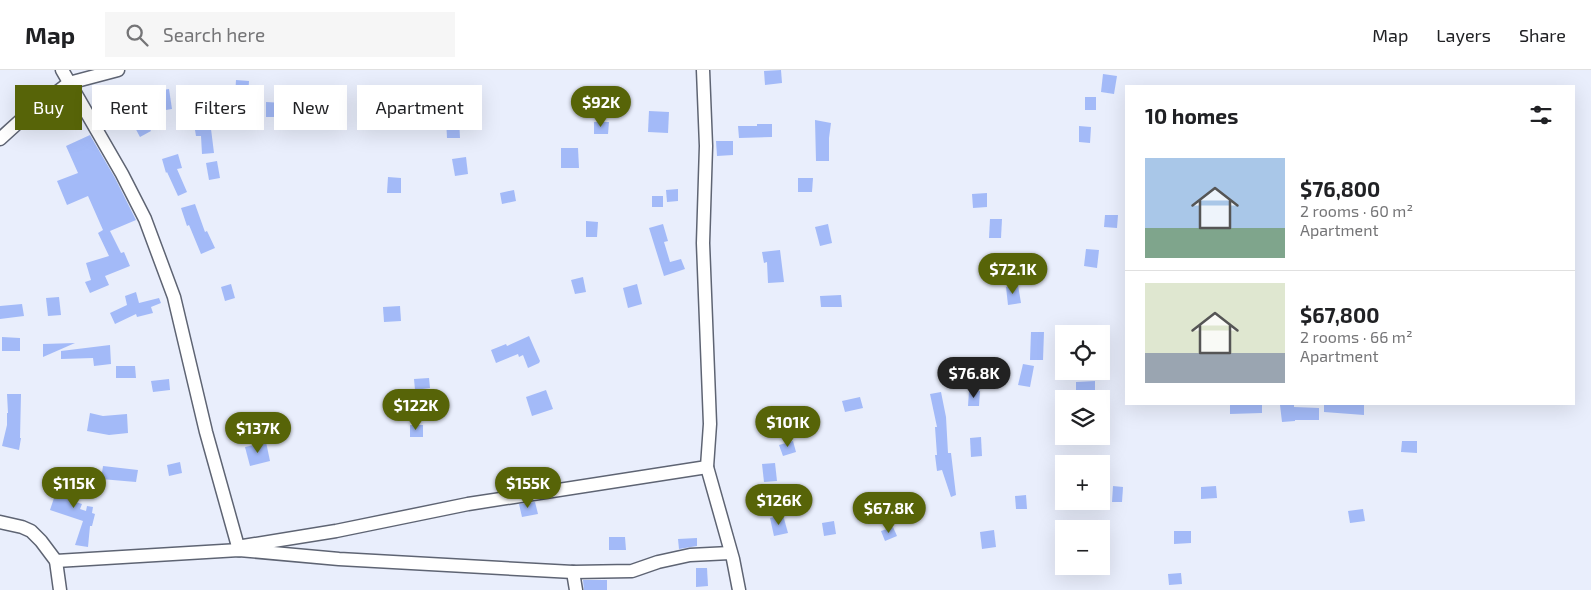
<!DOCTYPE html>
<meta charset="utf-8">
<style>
:root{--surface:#fff;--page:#f6f6f6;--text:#202124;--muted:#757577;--line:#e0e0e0;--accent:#576408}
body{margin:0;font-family:"Exo 2",sans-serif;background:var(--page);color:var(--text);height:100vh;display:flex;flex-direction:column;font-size:19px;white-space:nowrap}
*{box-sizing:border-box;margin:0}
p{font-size:16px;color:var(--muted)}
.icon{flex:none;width:28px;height:28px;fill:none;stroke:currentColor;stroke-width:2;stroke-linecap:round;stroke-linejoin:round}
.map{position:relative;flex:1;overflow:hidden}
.details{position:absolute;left:1125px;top:15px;width:450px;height:320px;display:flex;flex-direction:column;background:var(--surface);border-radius:0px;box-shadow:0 5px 20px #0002}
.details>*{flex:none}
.guide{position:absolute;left:15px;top:15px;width:475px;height:45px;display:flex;gap:10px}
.tools{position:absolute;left:1055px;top:255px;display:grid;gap:10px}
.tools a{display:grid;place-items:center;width:55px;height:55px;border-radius:0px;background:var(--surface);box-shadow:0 5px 20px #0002;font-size:25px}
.price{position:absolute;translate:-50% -42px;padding:0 11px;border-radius:18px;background:var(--accent);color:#fff;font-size:16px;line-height:32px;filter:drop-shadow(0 1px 2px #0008)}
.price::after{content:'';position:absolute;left:50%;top:30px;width:15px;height:11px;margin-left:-8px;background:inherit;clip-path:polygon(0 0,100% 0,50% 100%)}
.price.active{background:#222;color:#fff}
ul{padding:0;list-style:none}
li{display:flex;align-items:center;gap:15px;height:125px;padding:0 20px}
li+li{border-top:1px solid var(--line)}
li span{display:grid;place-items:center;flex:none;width:140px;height:100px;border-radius:0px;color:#555}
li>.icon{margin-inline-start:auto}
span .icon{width:60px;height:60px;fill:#fffc;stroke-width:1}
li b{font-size:21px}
h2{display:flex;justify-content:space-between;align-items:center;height:60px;padding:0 20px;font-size:21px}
.tag{padding:0 18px;border-radius:0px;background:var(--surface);box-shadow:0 5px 20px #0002;font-size:18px;line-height:45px}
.tag.active{background:var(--accent);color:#fff}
header{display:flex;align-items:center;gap:30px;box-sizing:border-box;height:70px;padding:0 25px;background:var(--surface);border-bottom:1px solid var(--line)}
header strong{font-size:24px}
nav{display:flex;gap:28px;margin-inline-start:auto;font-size:18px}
.search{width:350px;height:45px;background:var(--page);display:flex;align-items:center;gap:12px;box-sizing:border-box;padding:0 18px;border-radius:0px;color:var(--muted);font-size:19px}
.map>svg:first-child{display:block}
.building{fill:#a3baf8}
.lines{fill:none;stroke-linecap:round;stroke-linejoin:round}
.street-casing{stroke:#5e6473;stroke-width:15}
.street{stroke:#fff;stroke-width:12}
</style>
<header>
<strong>Map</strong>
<div class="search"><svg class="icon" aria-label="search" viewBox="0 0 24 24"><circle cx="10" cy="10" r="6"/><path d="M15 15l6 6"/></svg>Search here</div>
<nav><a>Map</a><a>Layers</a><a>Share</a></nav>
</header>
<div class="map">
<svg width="1591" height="520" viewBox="0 0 1591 520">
<rect width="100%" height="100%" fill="#e9eefc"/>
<g class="building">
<path d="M781 0 782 13 765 15 764 1Z"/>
<path d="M1103 4 1117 6 1114 24 1101 22Z"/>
<path d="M236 10 249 11 248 26H235Z"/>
<path d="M169 19 172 39 153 42 150 22Z"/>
<rect x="1085" y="27" width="11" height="13"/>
<path d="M266 32 284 33V47H266Z"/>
<path d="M208 35 214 83 202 84 201 66H196L193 48 201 47 200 36Z"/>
<path d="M649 41 669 42 668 63 648 62Z"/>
<path d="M143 46 151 61 140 67 132 52Z"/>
<path d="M446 48H459L460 68H447Z"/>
<path d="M815 50 831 53 829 68V91H816Z"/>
<path d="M594 52H609L608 64H594Z"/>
<path d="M757 54H772V67L739 68 738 56H757Z"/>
<path d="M1079 56 1091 57 1090 73 1079 72Z"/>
<path d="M90 65 115 108 136 150 110 161 121 183 124 182 130 196 105 206 109 215 90 223 85 212 91 210 86 193 109 186 98 163 103 160 88 126 67 135 57 111 78 103 66 76Z"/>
<path d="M716 71H733V85L717 86Z"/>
<path d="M561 78H578L579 98H561Z"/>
<path d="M178 84 182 98 177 99 187 122 178 126 167 102 166 103 162 89Z"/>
<path d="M466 87 468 104 455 106 452 89Z"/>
<path d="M217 91 220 108 209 110 206 93Z"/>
<path d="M388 107 401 108V123H387Z"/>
<path d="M798 108H813L812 122H798Z"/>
<path d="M678 119V131L667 132 666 120Z"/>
<path d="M514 120 516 131 502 134 500 123Z"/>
<path d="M987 123V137L973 138 972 124Z"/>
<rect x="652" y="126" width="11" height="11"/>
<path d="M195 134 205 162 207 161 215 178 201 184 189 155 187 156 181 138Z"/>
<path d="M1105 145H1118L1117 158 1104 157Z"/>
<path d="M990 149H1002L1001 168H989Z"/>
<path d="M586 151 598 152 597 167H586Z"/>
<path d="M663 154 668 171 664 172 670 192 681 189 685 199 664 206 649 158Z"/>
<path d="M828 154 832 173 820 176 815 157Z"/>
<path d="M1086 179 1099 180 1097 198 1084 196Z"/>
<path d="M780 180 784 212 768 213 767 192 764 193 762 182Z"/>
<path d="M583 207 586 222 575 224 571 210Z"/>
<path d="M231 214 235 228 225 231 221 217Z"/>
<path d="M637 214 642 234 628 238 623 218Z"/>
<path d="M1018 215 1021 233 1008 235 1006 217Z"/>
<path d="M136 222 139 233 159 228 161 233 151 237 153 243 137 247 136 244 115 254 110 243 127 235 125 226Z"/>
<path d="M841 225 842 237H821L820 226Z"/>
<path d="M59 227 61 245 48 246 46 228Z"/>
<path d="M22 234 24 246 0 249V236Z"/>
<path d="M400 236 401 251 384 252 383 237Z"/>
<path d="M1031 262H1044L1043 290H1030Z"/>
<path d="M529 266 540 291 539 293 528 298 523 285 519 287 518 284 496 293 491 280 506 274 507 276Z"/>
<path d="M2 267 20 268V281H2Z"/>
<path d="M75 273 43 287V274Z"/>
<path d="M110 275 111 294 94 296 93 288 61 289V281Z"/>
<path d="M1023 294 1034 296 1030 317 1018 315Z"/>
<path d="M116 296H135L136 308H116Z"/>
<path d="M429 308 430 318 415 320 414 309Z"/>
<path d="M169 309 170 320 153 322 151 311Z"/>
<path d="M1095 311V324L1076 325V312Z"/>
<path d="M546 320 553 339 532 346 526 327Z"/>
<path d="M969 321H980L979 336H968Z"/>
<path d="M941 322 946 347 948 383H951L956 425 951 427 942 400 937 401 935 385H937L935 357H937L930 324Z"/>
<path d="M7 324H21L20 368H21L19 380 2 376 7 355V343H8Z"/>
<path d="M860 327 863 338 845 342 842 331Z"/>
<path d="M1230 334H1262V343L1230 344Z"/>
<path d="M1294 334V337L1319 338V350H1295V351L1282 352 1280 335Z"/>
<path d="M1324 334H1364V345L1324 342Z"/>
<path d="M90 343 103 346 127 344 128 363 109 365 87 361Z"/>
<rect x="410" y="355" width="13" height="12"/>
<path d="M981 367 982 386 971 387 970 368Z"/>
<path d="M793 371 796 382 783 386 779 375Z"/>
<path d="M1402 371H1417V383L1401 382Z"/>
<path d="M266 372 270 391 250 396 245 377Z"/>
<path d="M180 392 182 403 169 406 167 395Z"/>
<path d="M775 393 777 411 764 412 762 394Z"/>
<path d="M103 396 138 400 136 412 101 409Z"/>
<path d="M69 401 79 404 70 430 82 434 80 439 86 441 87 436 93 437 92 443 95 444 92 456H90L88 477 75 475 83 451 50 440 55 425 60 427Z"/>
<path d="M1113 416 1123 417 1122 432H1112Z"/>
<path d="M1216 416 1217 428 1201 429V417Z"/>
<path d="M1026 425 1027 439H1016L1015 426Z"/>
<path d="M535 432 538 444 522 447 519 434Z"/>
<rect x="899" y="435" width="15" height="11"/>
<path d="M1363 439 1365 451 1350 453 1348 441Z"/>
<path d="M783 445 788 463 774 466 770 448Z"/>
<path d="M834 451 836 464 824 466 822 453Z"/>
<path d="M893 457 897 466 885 471 881 461Z"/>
<path d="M994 460 996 477 982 479 980 462Z"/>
<path d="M1174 461H1191V473L1174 474Z"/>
<path d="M609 467H625L626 480H609Z"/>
<path d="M697 468V476L679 479 678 469Z"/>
<path d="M696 498H707L708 516 696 517Z"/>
<path d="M1181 503 1182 514 1169 515 1168 504Z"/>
<path d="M583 510H607V520H584Z"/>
</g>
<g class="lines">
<g class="street-casing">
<g id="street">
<path d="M62 0 122 104 145 149 174 227 206 362 239 480"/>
<path d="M0 69 22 49 69 13 118 0"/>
<path d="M707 397 733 489 739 520"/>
<path d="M0 452 22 457 31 461 41 471 56 491 60 520"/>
<path d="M237 477 336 461 468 434 707 397 710 354 703 173 706 76 703 0"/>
<path d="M56 491 239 480 339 489 573 502 632 501 658 492 690 485 730 483"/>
<path d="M573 502 576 520"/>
</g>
</g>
<use href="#street" class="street"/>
</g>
</svg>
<div class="tools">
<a><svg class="icon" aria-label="locate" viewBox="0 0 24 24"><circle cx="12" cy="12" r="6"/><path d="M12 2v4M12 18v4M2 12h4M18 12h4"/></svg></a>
<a><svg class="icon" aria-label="layers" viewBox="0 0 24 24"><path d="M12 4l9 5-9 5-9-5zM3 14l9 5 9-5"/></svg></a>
<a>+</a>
<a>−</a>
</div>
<b class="price" style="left:601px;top:58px">$92K</b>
<b class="price" style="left:1013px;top:225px">$72.1K</b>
<b class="price active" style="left:974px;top:329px">$76.8K</b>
<b class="price" style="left:416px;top:361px">$122K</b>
<b class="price" style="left:788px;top:378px">$101K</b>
<b class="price" style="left:258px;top:384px">$137K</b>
<b class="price" style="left:74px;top:439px">$115K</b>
<b class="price" style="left:528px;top:439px">$155K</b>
<b class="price" style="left:779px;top:456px">$126K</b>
<b class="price" style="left:889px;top:464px">$67.8K</b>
<div class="guide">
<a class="tag active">Buy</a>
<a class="tag">Rent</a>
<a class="tag">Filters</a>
<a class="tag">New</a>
<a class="tag">Apartment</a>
</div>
<section class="details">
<h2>10 homes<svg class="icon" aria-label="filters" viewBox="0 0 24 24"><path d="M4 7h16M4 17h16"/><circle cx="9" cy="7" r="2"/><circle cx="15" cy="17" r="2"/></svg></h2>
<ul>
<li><span style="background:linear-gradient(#a9c7e8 70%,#7fa58c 0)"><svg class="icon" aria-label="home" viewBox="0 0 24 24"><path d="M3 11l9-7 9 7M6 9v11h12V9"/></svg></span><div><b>$76,800</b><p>2 rooms · 60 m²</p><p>Apartment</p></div></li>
<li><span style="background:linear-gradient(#dfe7d0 70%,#9aa5b1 0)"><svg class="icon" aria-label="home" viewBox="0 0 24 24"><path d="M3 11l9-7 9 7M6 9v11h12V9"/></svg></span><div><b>$67,800</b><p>2 rooms · 66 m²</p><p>Apartment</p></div></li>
</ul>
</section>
</div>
